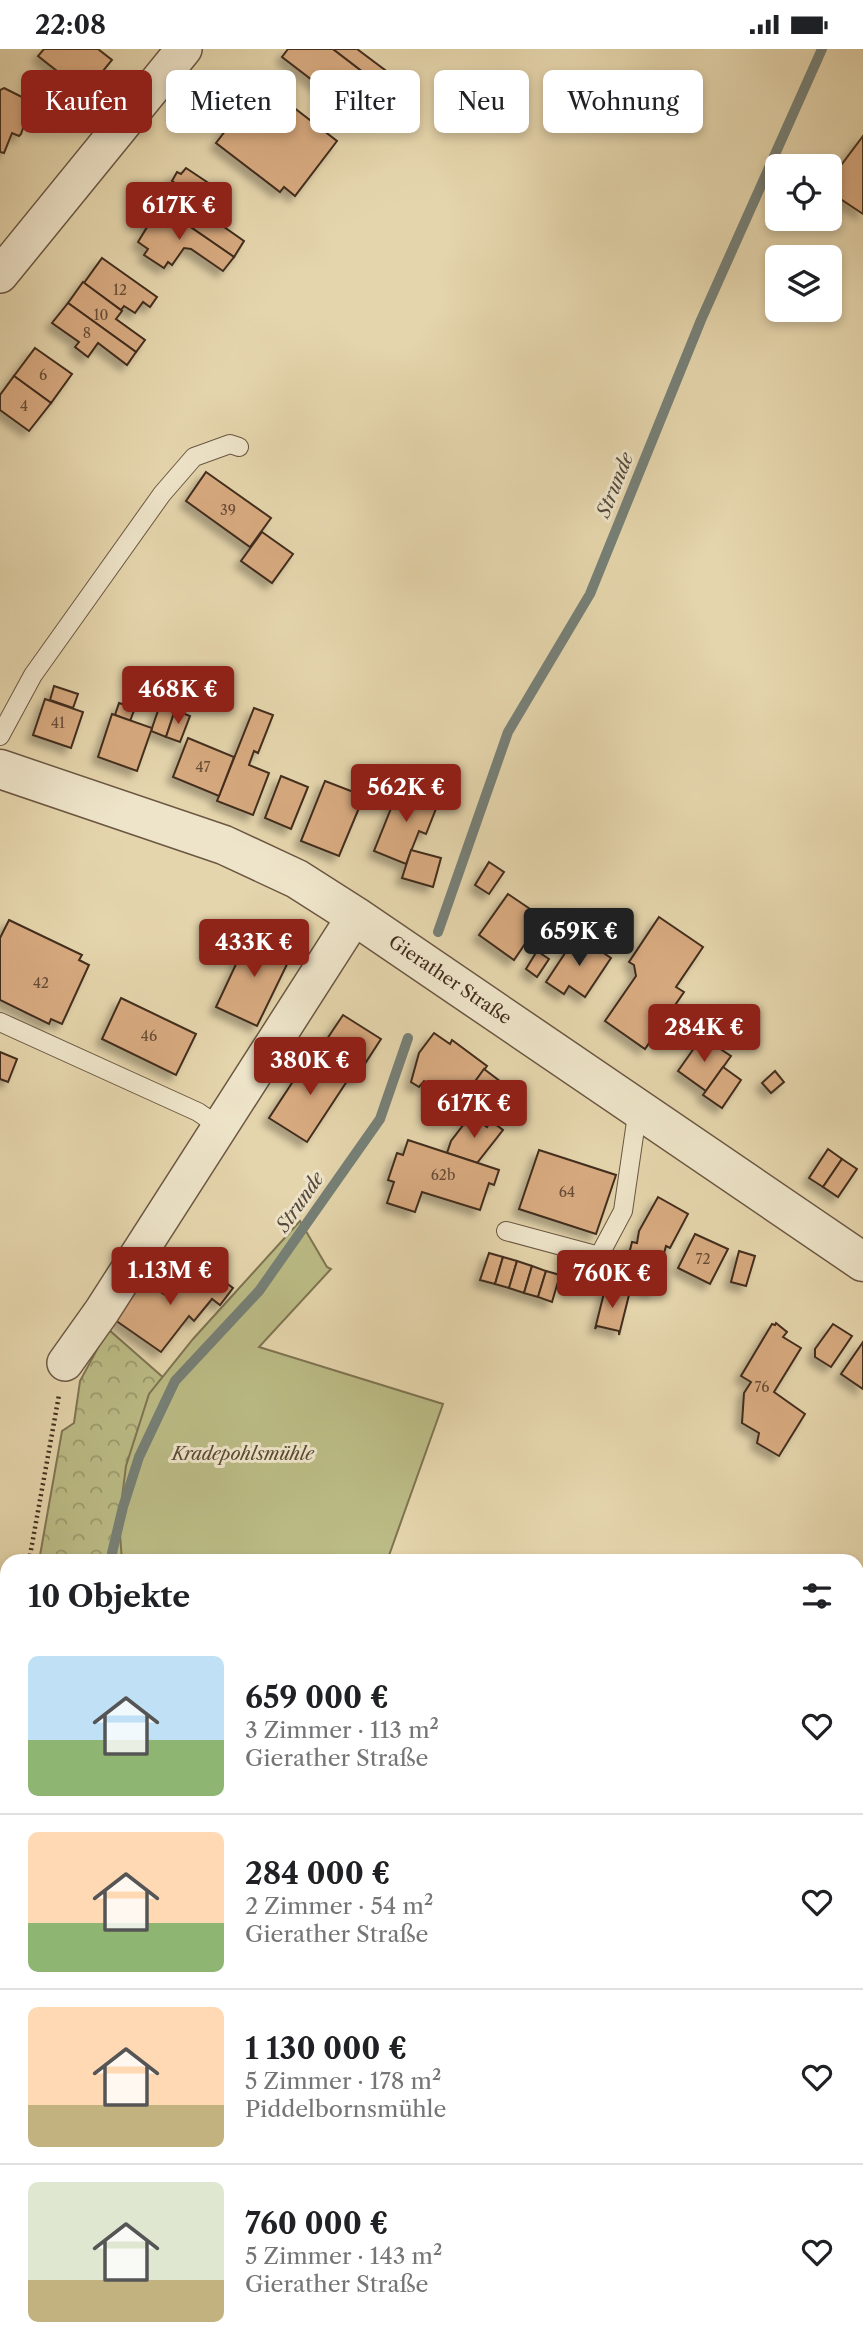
<!DOCTYPE html>
<html lang="de">
<meta charset="utf-8">
<style>
:root{--surface:#fff;--page:#f6f6f6;--text:#202124;--muted:#757577;--line:#e0e0e0;--accent:#8f2418}
body{margin:0;font-family:"Libre Caslon Text",serif;background:var(--page);color:var(--text);height:100vh;display:flex;flex-direction:column;font-size:26px;white-space:nowrap}
*{box-sizing:border-box;margin:0}
p{font-size:23px;color:var(--muted)}
.icon{flex:none;width:38px;height:38px;fill:none;stroke:currentColor;stroke-width:2;stroke-linecap:round;stroke-linejoin:round}
.map{position:relative;flex:1;overflow:hidden}
.side{position:absolute;left:0px;top:1505px;width:864px;height:798px;display:flex;flex-direction:column;background:var(--surface);border-radius:21px 21px 0 0;box-shadow:0 4px 10px #0003}
.side>*{flex:none}
.banner{position:absolute;left:21px;top:21px;width:822px;height:63px;display:flex;gap:14px}
.buttons{position:absolute;left:765px;top:105px;display:grid;gap:14px}
.buttons a{display:grid;place-items:center;width:77px;height:77px;border-radius:10px;background:var(--surface);box-shadow:0 4px 10px #0003;font-size:35px}
.price{position:absolute;translate:-50% -60px;padding:0 16px;border-radius:7px;background:var(--accent);color:#fff;font-size:23px;line-height:46px;filter:drop-shadow(0 2px 4px #0008)}
.price::after{content:'';position:absolute;left:50%;top:42px;width:21px;height:16px;margin-left:-10px;background:inherit;clip-path:polygon(0 0,100% 0,50% 100%)}
.price.active{background:#222;color:#fff}
ul{padding:0;list-style:none}
li{display:flex;align-items:center;gap:21px;height:175px;padding:0 28px}
li+li{border-top:2px solid var(--line)}
li span{display:grid;place-items:center;flex:none;width:196px;height:140px;border-radius:10px;color:#555}
li>.icon{margin-inline-start:auto}
span .icon{width:84px;height:84px;fill:#fffc;stroke-width:1}
li b{font-size:30px}
h2{display:flex;justify-content:space-between;align-items:center;height:84px;padding:0 28px;font-size:30px}
.tag{padding:0 24px;border-radius:10px;background:var(--surface);box-shadow:0 4px 10px #0003;font-size:24px;line-height:63px}
.tag.active{background:var(--accent);color:#fff}
.status{display:flex;justify-content:space-between;align-items:center;height:49px;padding:0 35px;background:var(--surface);direction:ltr}
.status svg{height:19px;fill:currentColor}
.map>svg:first-child{display:block}
.forest{fill:url(#forest-crowns);stroke:#7e7452;stroke-width:2}
.park{fill:#bbbb85;stroke:#7e7452;stroke-width:2}
.lines{fill:none;stroke-linecap:round;stroke-linejoin:round}
.stream{stroke:#768077;stroke-width:10}
.building{fill:#d7a97f;stroke:#422d1e;stroke-width:2;filter:url(#shadow)}
.service-casing{stroke:#6b5742;stroke-width:20}
.minor-casing{stroke:#6b5742;stroke-width:38}
.tertiary-casing{stroke:#6b5742;stroke-width:41}
.path{stroke:#422d1e;stroke-width:4.5;stroke-dasharray:2 3.5;stroke-linecap:butt}
.service{stroke:#eee4c9;stroke-width:18}
.minor{stroke:#eee4c9;stroke-width:35}
.tertiary{stroke:#eee4c9;stroke-width:38}
.labels{text-anchor:middle;dominant-baseline:central;stroke-width:6;stroke-linejoin:round;paint-order:stroke}
.number-label{font-size:14px;fill:#674c36}
.street-label{font-size:18px;fill:#422d1e;stroke:#eee4c9}
.park-label{font-size:18px;font-style:italic;fill:#5a4933;stroke:#eee4c9}
.water-label{font-size:19px;font-style:italic;fill:#53493c;stroke:#eee4c9}
</style>
<div class="status"><b>22:08</b><svg viewBox="0 0 49 12"><path d="M0 12V9h3v3zM5 12V6h3v6zM10 12V3h3v9zM15 12V0h3v12zM26 1h20v11H26zM47 4h2v5h-2z"/></svg></div>
<div class="map">
<svg width="863" height="2303" viewBox="0 0 863 2303">
<defs>
<pattern id="forest-crowns" width="20" height="18" patternUnits="userSpaceOnUse" patternTransform="scale(1.75)"><rect width="20" height="18" fill="#bbbb85"/><path d="M2 6a3 3 0 1 1 6 0M12 15a3 3 0 1 1 6 0" fill="none" stroke="#9a986c"/></pattern>
<filter id="shadow"><feDropShadow dx="-6" dy="6" stdDeviation="3.5" flood-color="#0004"/></filter>
</defs>
<rect width="100%" height="100%" fill="#e5d5ac"/>
<filter id="stains"><feTurbulence type="fractalNoise" baseFrequency=".00286" numOctaves="4"/><feColorMatrix values="0 0 0 0 .2 0 0 0 0 .09 0 0 0 0 .02 0 0 0 .5 -.17"/></filter>
<radialGradient id="worn" r=".72"><stop offset=".6" stop-color="#630" stop-opacity="0"/><stop offset="1" stop-color="#630" stop-opacity=".3"/></radialGradient>
<path class="forest" d="M108 1280 174 1338 166 1512H39L62 1382 74 1374 80 1332Z"/>
<g class="park">
<path d="M300 1172 327 1218 331 1220 259 1298 443 1355 387 1512H122L119 1472 126 1417 149 1345 193 1290Z"/>
<path d="M7 1708V2296H858V1888H863V2221L858 2222 862 2303H0V1739Z"/>
</g>
<g class="lines">
<g class="stream">
<path d="M438 883 508 683 590 545 701 271 822 0"/>
<path d="M113 1512 112 1504 123 1458 139 1408 175 1332 259 1242 380 1070 408 989"/>
<path d="M858 1782 863 1778"/>
<path d="M265 2303 266 2296"/>
</g>
</g>
<g class="building">
<path d="M44 0H98L112 11 85 44 38 7Z"/>
<path d="M288 0H333L380 36 370 48 355 37 342 54 282 8Z"/>
<path d="M333 0H357L393 27 388 34 384 31 380 36Z"/>
<path d="M262 34 337 92 295 147 284 138 280 143 216 94Z"/>
<path d="M4 39 32 53 21 85 19 87 12 84 4 104 0 103V41Z"/>
<path d="M863 87V165L830 143V131Z"/>
<path d="M186 119 222 143 207 166 244 192 234 208 160 157 175 134 172 132 177 123 181 125Z"/>
<path d="M160 157 234 208 223 222 191 200 184 199 172 216 168 213 164 219 144 206 148 200 138 193Z"/>
<path d="M102 209 157 248 150 258 143 253 135 264 124 257 121 261 84 234Z"/>
<path d="M83 233 122 262 116 270 145 291 136 303 68 254Z"/>
<path d="M68 254 136 303 127 316 98 294 88 308 75 298 79 293 52 274Z"/>
<path d="M35 299 72 325 51 354 14 327Z"/>
<path d="M14 327 51 354 29 382 0 361V346Z"/>
<path d="M206 423 271 469 250 498 186 452Z"/>
<path d="M262 483 293 505 272 534 241 512Z"/>
<path d="M54 637 78 645 73 659 50 651Z"/>
<path d="M45 650 83 663 71 699 33 686Z"/>
<path d="M119 654 135 659 130 672 115 666Z"/>
<path d="M160 656 175 661 166 688 151 682Z"/>
<path d="M254 659 273 666 258 704 254 702 249 716 269 724 253 766 217 752Z"/>
<path d="M175 661 190 667 180 693 166 688Z"/>
<path d="M112 665 152 679 137 722 98 708Z"/>
<path d="M188 689 234 708 219 747 173 728Z"/>
<path d="M281 727 308 738 291 780 265 769Z"/>
<path d="M325 732 364 747 339 807 301 792Z"/>
<path d="M400 737 439 752 426 785 419 782 406 815 374 802Z"/>
<path d="M411 801 441 809 433 838 402 829Z"/>
<path d="M489 813 504 823 489 845 475 836Z"/>
<path d="M508 845 536 864 530 872 537 877 514 911 479 886Z"/>
<path d="M659 868 703 898 676 938 684 943 645 1000 605 972 636 927 634 916 629 913Z"/>
<path d="M9 871 82 906 79 911 89 916 62 975 51 970 49 975 0 951V889Z"/>
<path d="M251 883 293 903 257 977 216 958Z"/>
<path d="M577 886 611 909 585 948 569 937 564 945 546 933Z"/>
<path d="M537 902 549 910 537 928 526 920Z"/>
<path d="M121 949 196 985 176 1026 102 990Z"/>
<path d="M343 966 381 990 355 1030 317 1005Z"/>
<path d="M434 984 450 995 452 991 487 1017 458 1056 424 1032 419 1038 411 1033 419 1004Z"/>
<path d="M702 988 731 1007 706 1042 678 1022Z"/>
<path d="M313 1002 351 1026 307 1093 269 1069Z"/>
<path d="M0 1003 17 1010 8 1033 0 1030Z"/>
<path d="M723 1018 741 1031 722 1059 703 1046Z"/>
<path d="M484 1020 513 1042 487 1078 458 1056Z"/>
<path d="M775 1022 784 1033 771 1044 762 1034Z"/>
<path d="M471 1066 487 1078 491 1072 503 1081 477 1114 447 1104 451 1092Z"/>
<path d="M408 1091 499 1121 494 1136 489 1134 480 1161 422 1143 415 1163 387 1154 394 1133 388 1131 397 1104 403 1106Z"/>
<path d="M828 1100 842 1110 823 1138 809 1129Z"/>
<path d="M539 1101 616 1126 596 1185 519 1160Z"/>
<path d="M842 1110 857 1120 838 1148 823 1138Z"/>
<path d="M658 1148 688 1165 670 1199 666 1197 653 1243 629 1231 630 1223 625 1221 632 1193 637 1194 639 1182Z"/>
<path d="M695 1185 728 1200 710 1235 678 1219Z"/>
<path d="M739 1202 755 1207 746 1237 731 1233Z"/>
<path d="M489 1204 503 1208 495 1235 480 1231Z"/>
<path d="M503 1208 517 1212 509 1239 495 1235Z"/>
<path d="M517 1212 532 1217 524 1244 509 1239Z"/>
<path d="M203 1217 233 1239 220 1256 212 1250 194 1272 189 1267 161 1303 115 1271 141 1230 165 1246 178 1230 187 1237Z"/>
<path d="M532 1217 546 1222 538 1248 524 1244Z"/>
<path d="M546 1222 560 1226 552 1253 538 1248Z"/>
<path d="M605 1240 629 1246 619 1286V1282L597 1277 595 1280Z"/>
<path d="M776 1274 787 1283 783 1288 801 1299 774 1343 805 1365 779 1407 757 1394 759 1384 742 1374 744 1344 751 1333 741 1327 772 1275 775 1276Z"/>
<path d="M833 1275 852 1287 831 1318 815 1308V1300Z"/>
<path d="M863 1293V1340L841 1325Z"/>
</g>
<g class="lines">
<g class="service-casing">
<g id="service">
<path d="M0 687 33 626 162 445 194 408 230 395 239 398"/>
<path d="M0 973 198 1063 220 1078"/>
<path d="M506 1182 599 1207 623 1162 638 1059"/>
</g>
</g>
<g class="minor-casing">
<g id="minor">
<path d="M0 226 184 0"/>
<path d="M65 1314 102 1262 355 867"/>
</g>
</g>
<g class="tertiary-casing">
<path id="tertiary" d="M0 720 224 796 297 830 355 867 863 1213"/>
</g>
<g class="path">
<path d="M29 1512 59 1346"/>
<path d="M0 1673 7 1634"/>
</g>
<use href="#service" class="service"/>
<use href="#minor" class="minor"/>
<use href="#tertiary" class="tertiary"/>
</g>
<g class="labels">
<g class="number-label">
<text x="120" y="241">12</text>
<text x="101" y="266">10</text>
<text x="87" y="284">8</text>
<text x="43" y="326">6</text>
<text x="24" y="357">4</text>
<text x="228" y="461">39</text>
<text x="58" y="674">41</text>
<text x="203" y="718">47</text>
<text x="41" y="934">42</text>
<text x="149" y="987">46</text>
<text x="443" y="1126">62b</text>
<text x="567" y="1143">64</text>
<text x="703" y="1210">72</text>
<text x="762" y="1338">76</text>
</g>
<g class="street-label">
<text transform="translate(450 931) rotate(34)">Gierather Straße</text>
</g>
<g class="park-label">
<text x="243" y="1405">Kradepohlsmühle</text>
</g>
<g class="water-label">
<text transform="translate(615 436) rotate(-68)">Strunde</text>
<text transform="translate(300 1153) rotate(-55)">Strunde</text>
</g>
</g>
<rect width="100%" height="100%" filter="url(#stains)"/>
<rect width="100%" height="100%" fill="url(#worn)"/>
</svg>
<div class="buttons">
<a><svg class="icon" aria-label="locate" viewBox="0 0 24 24"><circle cx="12" cy="12" r="6"/><path d="M12 2v4M12 18v4M2 12h4M18 12h4"/></svg></a>
<a><svg class="icon" aria-label="layers" viewBox="0 0 24 24"><path d="M12 4l9 5-9 5-9-5zM3 14l9 5 9-5"/></svg></a>
</div>
<b class="price" style="left:179px;top:193px">617K €</b>
<b class="price" style="left:178px;top:677px">468K €</b>
<b class="price" style="left:406px;top:775px">562K €</b>
<b class="price active" style="left:579px;top:919px">659K €</b>
<b class="price" style="left:254px;top:930px">433K €</b>
<b class="price" style="left:704px;top:1015px">284K €</b>
<b class="price" style="left:310px;top:1048px">380K €</b>
<b class="price" style="left:474px;top:1091px">617K €</b>
<b class="price" style="left:170px;top:1258px">1.13M €</b>
<b class="price" style="left:612px;top:1261px">760K €</b>
<div class="banner">
<a class="tag active">Kaufen</a>
<a class="tag">Mieten</a>
<a class="tag">Filter</a>
<a class="tag">Neu</a>
<a class="tag">Wohnung</a>
</div>
<section class="side">
<h2>10 Objekte<svg class="icon" aria-label="filters" viewBox="0 0 24 24"><path d="M4 7h16M4 17h16"/><circle cx="9" cy="7" r="2"/><circle cx="15" cy="17" r="2"/></svg></h2>
<ul>
<li><span style="background:linear-gradient(#bfe0f5 60%,#8fb573 0)"><svg class="icon" aria-label="home" viewBox="0 0 24 24"><path d="M3 11l9-7 9 7M6 9v11h12V9"/></svg></span><div><b>659 000 €</b><p>3 Zimmer · 113 m²</p><p>Gierather Straße</p></div><svg class="icon" aria-label="heart" viewBox="0 0 24 24"><path d="M12 20l-8-8c-3-5 5-10 8-4 3-6 11-1 8 4z"/></svg></li>
<li><span style="background:linear-gradient(#ffd9b3 65%,#8fb573 0)"><svg class="icon" aria-label="home" viewBox="0 0 24 24"><path d="M3 11l9-7 9 7M6 9v11h12V9"/></svg></span><div><b>284 000 €</b><p>2 Zimmer · 54 m²</p><p>Gierather Straße</p></div><svg class="icon" aria-label="heart" viewBox="0 0 24 24"><path d="M12 20l-8-8c-3-5 5-10 8-4 3-6 11-1 8 4z"/></svg></li>
<li><span style="background:linear-gradient(#ffd9b3 70%,#c2b280 0)"><svg class="icon" aria-label="home" viewBox="0 0 24 24"><path d="M3 11l9-7 9 7M6 9v11h12V9"/></svg></span><div><b>1 130 000 €</b><p>5 Zimmer · 178 m²</p><p>Piddelbornsmühle</p></div><svg class="icon" aria-label="heart" viewBox="0 0 24 24"><path d="M12 20l-8-8c-3-5 5-10 8-4 3-6 11-1 8 4z"/></svg></li>
<li><span style="background:linear-gradient(#dfe7d0 70%,#c2b280 0)"><svg class="icon" aria-label="home" viewBox="0 0 24 24"><path d="M3 11l9-7 9 7M6 9v11h12V9"/></svg></span><div><b>760 000 €</b><p>5 Zimmer · 143 m²</p><p>Gierather Straße</p></div><svg class="icon" aria-label="heart" viewBox="0 0 24 24"><path d="M12 20l-8-8c-3-5 5-10 8-4 3-6 11-1 8 4z"/></svg></li>
</ul>
</section>
</div>
